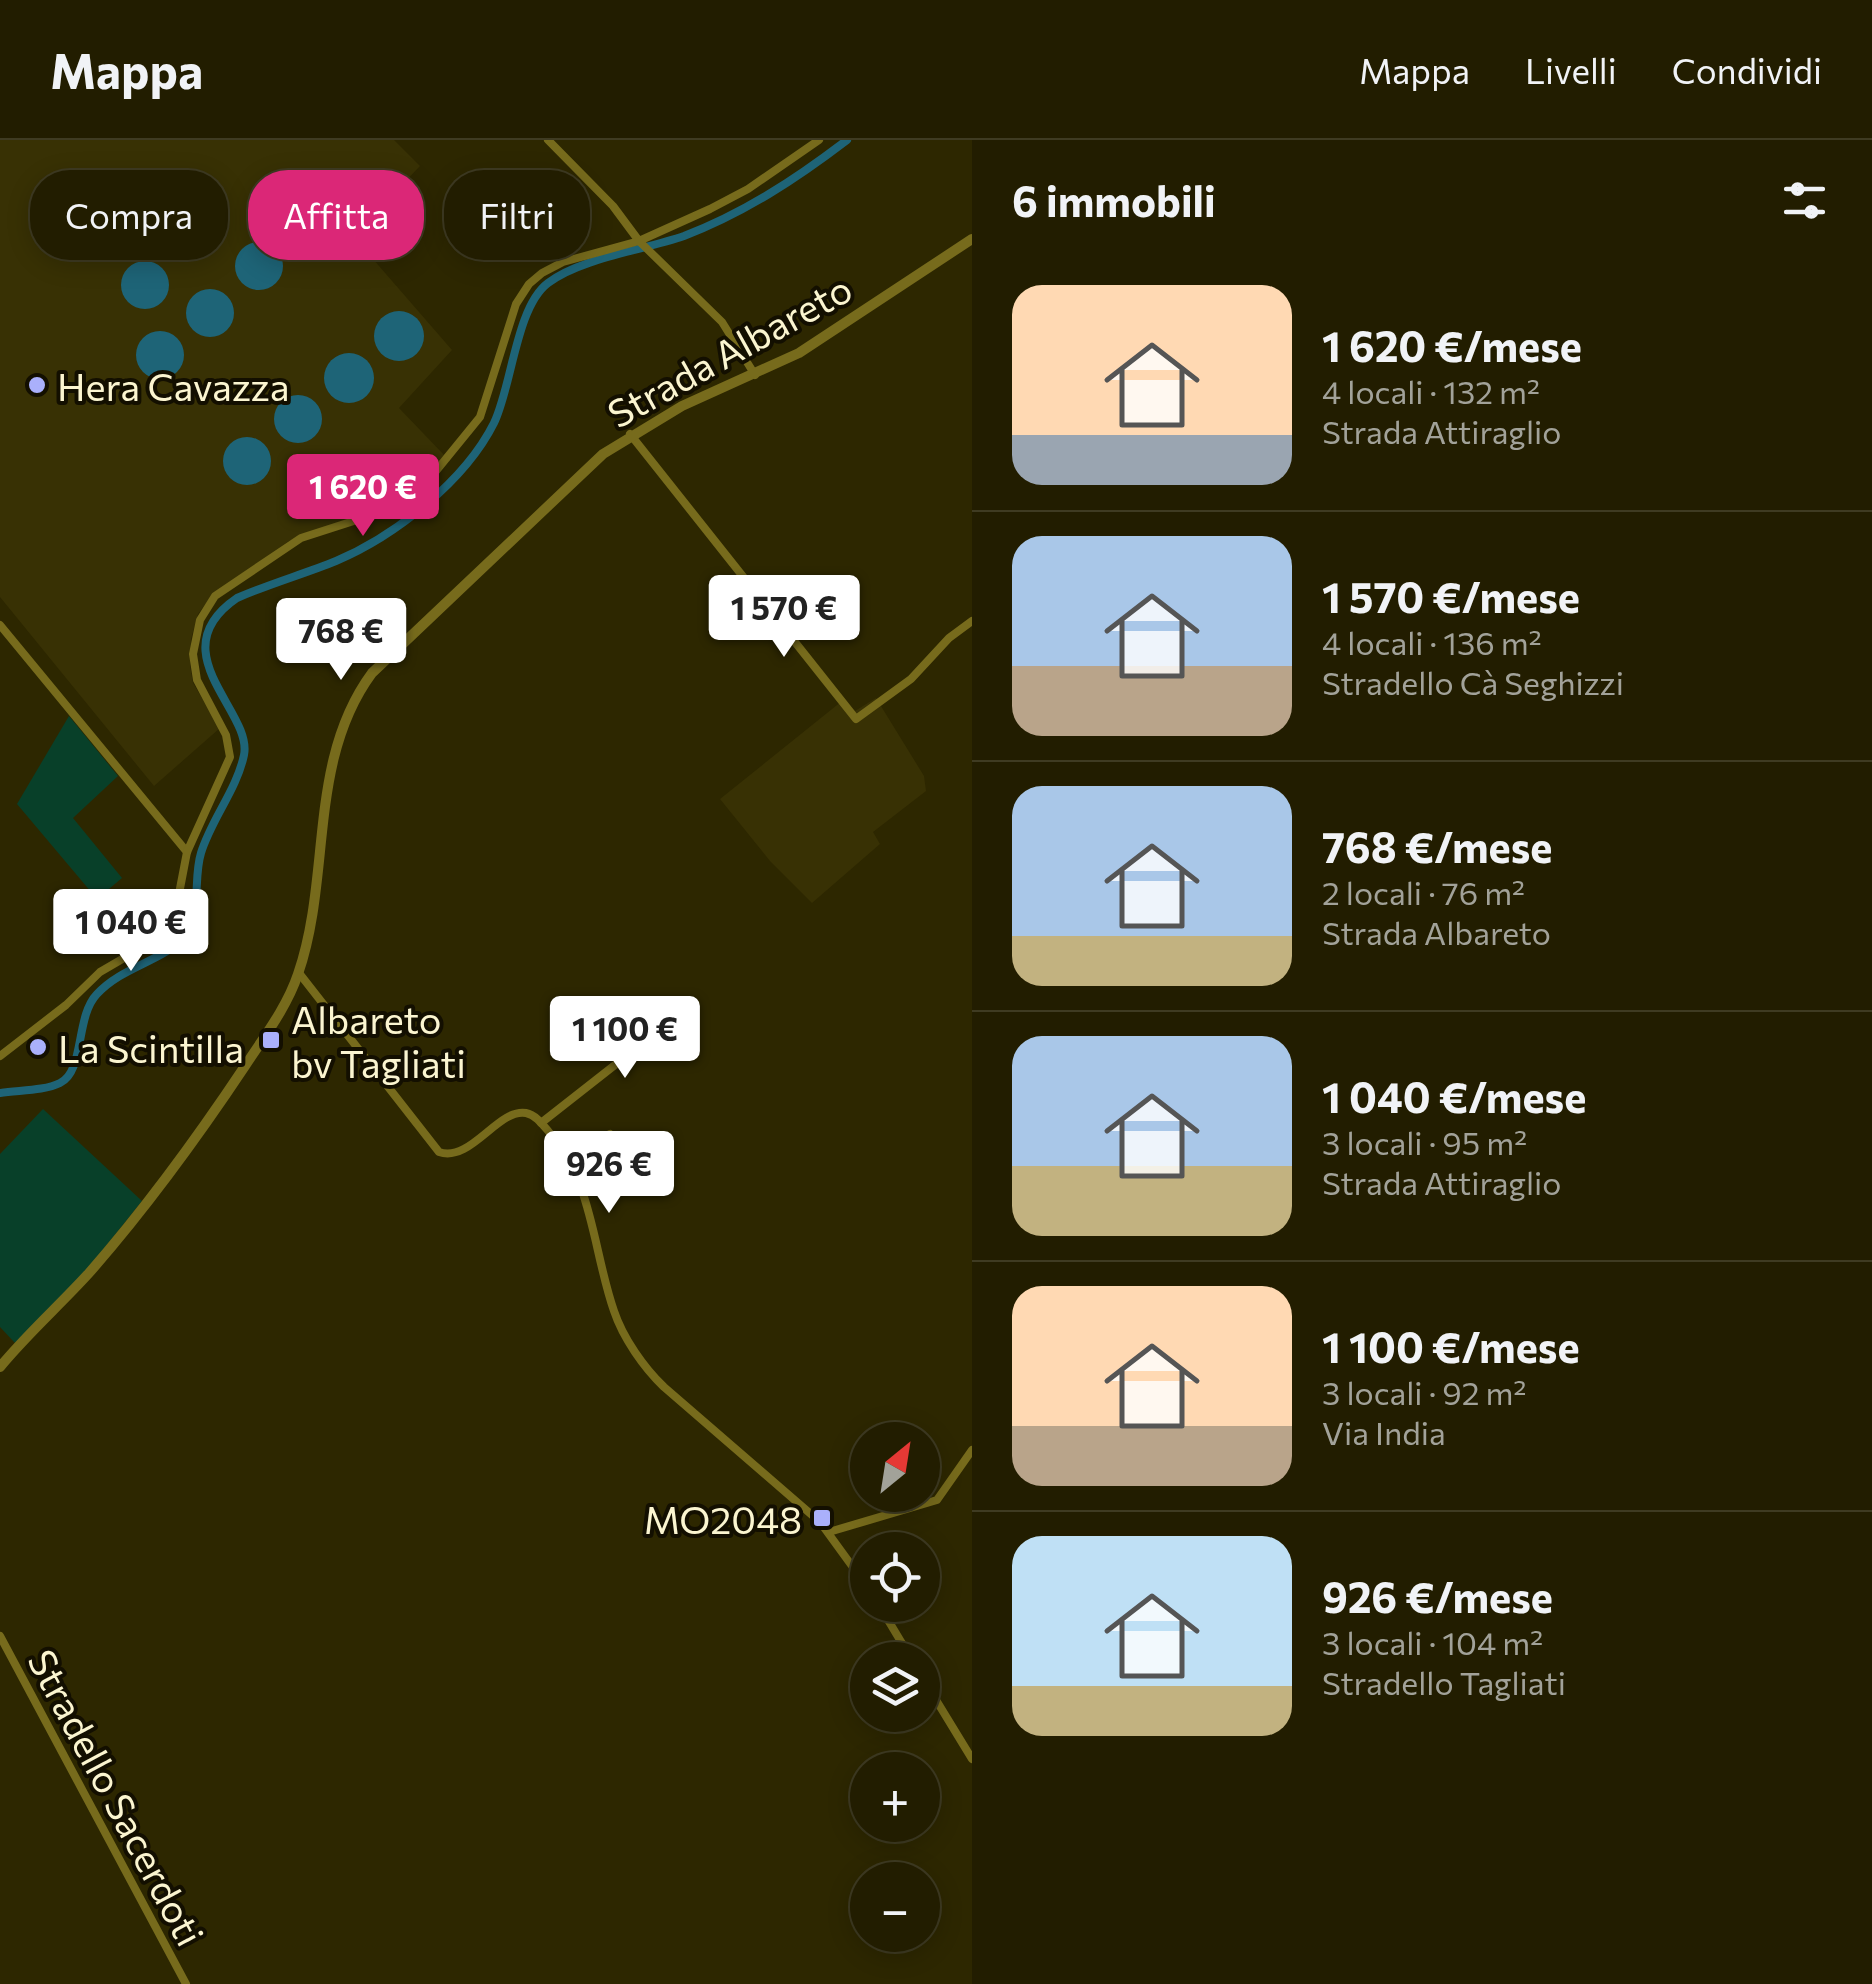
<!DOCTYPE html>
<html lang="it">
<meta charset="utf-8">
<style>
:root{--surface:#221d00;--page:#2e2a0f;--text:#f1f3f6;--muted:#a2a299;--line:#3f3b22;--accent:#db2777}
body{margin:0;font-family:Commissioner,sans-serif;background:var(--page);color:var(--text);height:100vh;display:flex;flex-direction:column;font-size:38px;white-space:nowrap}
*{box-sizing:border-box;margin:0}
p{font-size:32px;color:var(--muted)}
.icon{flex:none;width:55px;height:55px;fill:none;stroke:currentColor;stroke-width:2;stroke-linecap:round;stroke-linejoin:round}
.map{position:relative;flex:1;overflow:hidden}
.drawer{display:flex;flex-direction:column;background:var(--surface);width:900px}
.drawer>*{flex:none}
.guide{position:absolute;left:30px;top:30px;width:790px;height:90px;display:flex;gap:20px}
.needle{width:65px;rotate:30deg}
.tools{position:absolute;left:850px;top:1282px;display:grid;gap:20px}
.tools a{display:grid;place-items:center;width:90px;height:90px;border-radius:50%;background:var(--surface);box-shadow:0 5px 25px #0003,0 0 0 2px var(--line);font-size:50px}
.price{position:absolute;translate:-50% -85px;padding:0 22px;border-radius:10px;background:#fff;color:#222;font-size:32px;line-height:65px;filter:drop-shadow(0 2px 5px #0008)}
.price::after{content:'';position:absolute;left:50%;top:60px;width:30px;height:22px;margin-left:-15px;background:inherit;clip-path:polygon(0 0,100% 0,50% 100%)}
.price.active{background:var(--accent);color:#fff}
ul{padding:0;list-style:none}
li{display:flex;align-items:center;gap:30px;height:250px;padding:0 40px}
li+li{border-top:2px solid var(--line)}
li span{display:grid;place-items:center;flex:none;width:280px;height:200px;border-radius:30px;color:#555}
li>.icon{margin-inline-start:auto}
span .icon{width:120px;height:120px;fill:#fffc;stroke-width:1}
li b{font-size:42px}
h2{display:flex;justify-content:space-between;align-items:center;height:120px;padding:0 40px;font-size:42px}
.pill{padding:0 35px;border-radius:40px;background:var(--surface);box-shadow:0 5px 25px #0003,0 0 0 2px var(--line);font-size:35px;line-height:90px}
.pill.active{background:var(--accent);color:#fff}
header{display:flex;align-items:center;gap:60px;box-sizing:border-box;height:140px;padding:0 50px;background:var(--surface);border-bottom:2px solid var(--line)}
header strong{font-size:48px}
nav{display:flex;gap:55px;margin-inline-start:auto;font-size:35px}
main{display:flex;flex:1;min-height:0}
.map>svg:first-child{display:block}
.built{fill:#383104}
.green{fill:#084029}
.water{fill:#1e6477}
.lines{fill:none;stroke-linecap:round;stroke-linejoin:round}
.canal{stroke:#1e6477;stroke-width:8}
.minor{stroke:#776b1c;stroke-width:8}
.tertiary{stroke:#776b1c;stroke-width:10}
.poi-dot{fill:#aab0fb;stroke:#130f00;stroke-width:4}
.labels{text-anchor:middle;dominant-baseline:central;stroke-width:8;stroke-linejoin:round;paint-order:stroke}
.street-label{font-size:38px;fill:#fbf5d0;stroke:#130f00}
.poi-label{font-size:38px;fill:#fbf5d0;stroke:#130f00;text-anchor:start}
</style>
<header>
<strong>Mappa</strong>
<nav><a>Mappa</a><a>Livelli</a><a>Condividi</a></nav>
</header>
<main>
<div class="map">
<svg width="972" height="1844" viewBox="0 0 972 1844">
<rect width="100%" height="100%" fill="#2d2700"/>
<g class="built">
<path d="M0 0H394L420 26 353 96 452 210 399 268 446 317 395 364 289 401 214 453 198 474 191 499 190 526 193 543 220 588 154 646 0 457Z"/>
<path d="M876 558 924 636 926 651 873 692 880 704 812 763 770 721 720 659 842 561 855 571Z"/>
</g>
<g class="green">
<path d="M69 576 118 636 73 678 122 738 97 759 17 664Z"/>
<path d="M43 969 142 1061 82 1136 15 1203 0 1187V1014Z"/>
</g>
<g class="water">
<circle cx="310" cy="85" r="24"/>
<circle cx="259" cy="126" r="24"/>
<circle cx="145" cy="145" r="24"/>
<circle cx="210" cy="173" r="24"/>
<circle cx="399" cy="196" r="25"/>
<circle cx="160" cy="215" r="24"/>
<circle cx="349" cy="238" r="25"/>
<circle cx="298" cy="279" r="24"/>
<circle cx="247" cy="321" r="24"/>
</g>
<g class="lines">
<path class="canal" d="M0 953C18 950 44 951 60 943 85 931 75 877 97 854 121 828 158 822 180 801 204 777 192 742 201 713 211 680 237 649 244 615 253 571 158 512 237 458 269 444 304 434 336 421 395 396 465 341 494 283 512 246 516 167 548 143 581 118 644 110 684 96 744 73 796 39 847 0"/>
<g class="minor">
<path d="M548 0 613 66 639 101 722 182 755 235"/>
<path d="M630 294 856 579 911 539 949 498 972 481"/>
<path d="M0 485 187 712"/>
<path d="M299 833 439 1012C471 1023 498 968 526 973 536 975 543 985 549 992 593 1042 593 1111 614 1171 623 1198 644 1228 664 1247L820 1382 868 1448"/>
<path d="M0 916 66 865 100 832 160 797 173 785 187 712 230 617 226 595 197 540 193 514 200 480 215 456 301 398 394 368 436 331 480 277 516 164 529 144 542 133 563 122 639 101 710 69 748 49 819 0"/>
<path d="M541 983 685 870"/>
<path d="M569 1019 610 994"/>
<path d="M829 1392 937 1360 972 1310"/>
<path d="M879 1465 912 1520"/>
<path d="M0 1496 186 1844"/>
<path d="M922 1537 972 1619"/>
</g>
<path class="tertiary" d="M0 1227C28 1193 60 1165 89 1133 146 1068 197 998 245 926 264 897 287 867 298 834 332 736 307 621 372 533L603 314 682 266 799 213 972 99"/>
</g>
<g class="poi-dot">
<circle cx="37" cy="245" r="10"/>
<rect x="261" y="890" width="20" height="20" rx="5"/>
<circle cx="38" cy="907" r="10"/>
<rect x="812" y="1368" width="20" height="20" rx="5"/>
</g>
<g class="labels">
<g class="street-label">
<text transform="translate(729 210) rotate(-29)">Strada Albareto</text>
<text transform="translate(117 1657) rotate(62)">Stradello Sacerdoti</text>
</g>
<g class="poi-label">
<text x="57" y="245">Hera Cavazza</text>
<text x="291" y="878">Albareto<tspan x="291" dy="44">bv Tagliati</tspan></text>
<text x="58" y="907">La Scintilla</text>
<text x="802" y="1378" text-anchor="end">MO2048</text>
</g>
</g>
</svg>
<div class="tools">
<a><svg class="needle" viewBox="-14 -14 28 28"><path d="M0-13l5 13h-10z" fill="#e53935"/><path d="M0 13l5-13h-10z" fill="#a2a299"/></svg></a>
<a><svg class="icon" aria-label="locate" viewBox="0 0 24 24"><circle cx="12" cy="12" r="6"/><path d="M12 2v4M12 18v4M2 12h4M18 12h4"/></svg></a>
<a><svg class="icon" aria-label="layers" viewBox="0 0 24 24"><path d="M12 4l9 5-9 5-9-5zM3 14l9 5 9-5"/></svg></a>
<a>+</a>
<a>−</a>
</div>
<b class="price active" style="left:363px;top:399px">1 620 €</b>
<b class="price" style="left:784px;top:520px">1 570 €</b>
<b class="price" style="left:341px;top:543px">768 €</b>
<b class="price" style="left:131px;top:834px">1 040 €</b>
<b class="price" style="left:625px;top:941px">1 100 €</b>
<b class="price" style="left:609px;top:1076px">926 €</b>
<div class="guide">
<a class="pill">Compra</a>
<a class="pill active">Affitta</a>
<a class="pill">Filtri</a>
</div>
</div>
<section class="drawer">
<h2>6 immobili<svg class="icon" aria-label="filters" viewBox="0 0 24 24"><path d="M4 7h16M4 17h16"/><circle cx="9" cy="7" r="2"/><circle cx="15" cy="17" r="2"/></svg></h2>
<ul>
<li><span style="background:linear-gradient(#ffd9b3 75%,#9aa5b1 0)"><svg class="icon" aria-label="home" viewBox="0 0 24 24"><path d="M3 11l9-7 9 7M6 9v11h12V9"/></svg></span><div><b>1 620 €/mese</b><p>4 locali · 132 m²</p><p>Strada Attiraglio</p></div></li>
<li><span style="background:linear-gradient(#a9c7e8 65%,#b9a48a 0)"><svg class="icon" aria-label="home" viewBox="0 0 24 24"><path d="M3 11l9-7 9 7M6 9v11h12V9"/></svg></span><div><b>1 570 €/mese</b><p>4 locali · 136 m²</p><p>Stradello Cà Seghizzi</p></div></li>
<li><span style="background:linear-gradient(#a9c7e8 75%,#c2b280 0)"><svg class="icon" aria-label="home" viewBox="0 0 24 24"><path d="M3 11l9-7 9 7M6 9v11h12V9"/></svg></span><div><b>768 €/mese</b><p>2 locali · 76 m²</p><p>Strada Albareto</p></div></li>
<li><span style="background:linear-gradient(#a9c7e8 65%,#c2b280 0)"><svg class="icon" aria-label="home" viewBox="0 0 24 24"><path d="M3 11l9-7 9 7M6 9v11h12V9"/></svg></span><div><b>1 040 €/mese</b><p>3 locali · 95 m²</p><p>Strada Attiraglio</p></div></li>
<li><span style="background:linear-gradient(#ffd9b3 70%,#b9a48a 0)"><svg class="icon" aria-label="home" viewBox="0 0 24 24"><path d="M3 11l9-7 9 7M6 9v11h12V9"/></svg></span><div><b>1 100 €/mese</b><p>3 locali · 92 m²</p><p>Via India</p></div></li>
<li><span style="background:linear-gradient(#bfe0f5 75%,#c2b280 0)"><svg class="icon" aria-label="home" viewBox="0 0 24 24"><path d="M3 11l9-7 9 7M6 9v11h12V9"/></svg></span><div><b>926 €/mese</b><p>3 locali · 104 m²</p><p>Stradello Tagliati</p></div></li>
</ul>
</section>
</main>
